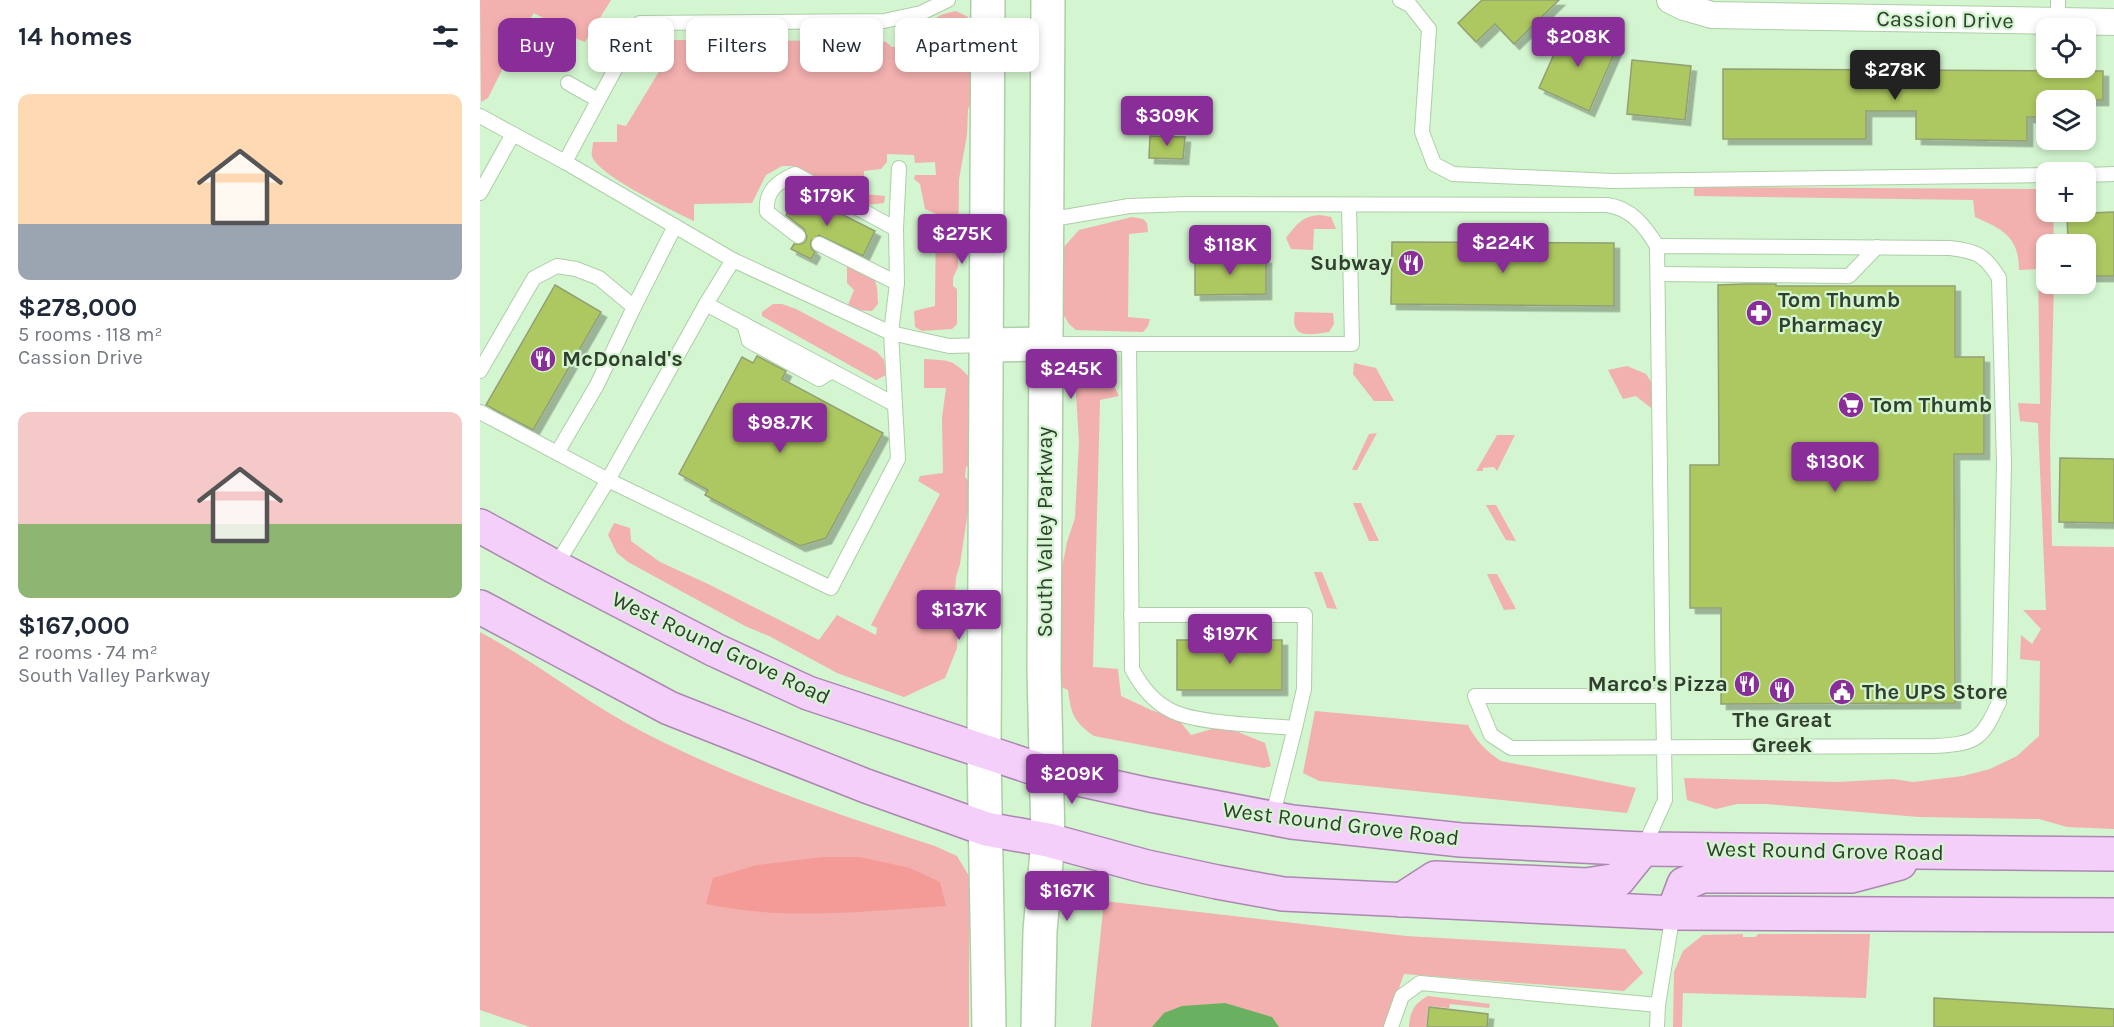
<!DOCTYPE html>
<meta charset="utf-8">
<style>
:root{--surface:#fff;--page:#f6f6f7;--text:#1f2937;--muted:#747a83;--accent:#892d98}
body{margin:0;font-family:Karla,sans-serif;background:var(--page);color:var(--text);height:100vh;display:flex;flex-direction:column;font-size:22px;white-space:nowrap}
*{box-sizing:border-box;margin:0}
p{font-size:20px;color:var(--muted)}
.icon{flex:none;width:33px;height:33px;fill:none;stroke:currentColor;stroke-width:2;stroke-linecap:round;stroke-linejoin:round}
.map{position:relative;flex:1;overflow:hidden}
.sheet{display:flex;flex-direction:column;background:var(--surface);width:480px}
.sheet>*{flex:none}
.hud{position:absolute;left:18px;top:18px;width:570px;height:54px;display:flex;gap:12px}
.controls{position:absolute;left:1556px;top:18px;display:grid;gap:12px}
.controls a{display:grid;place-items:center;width:60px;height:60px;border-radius:12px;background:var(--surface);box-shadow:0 3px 9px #0003;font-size:30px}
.price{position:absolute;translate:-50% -51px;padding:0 14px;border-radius:6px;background:var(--accent);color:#fff;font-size:20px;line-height:39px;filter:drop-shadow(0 2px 3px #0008)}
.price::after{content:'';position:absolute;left:50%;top:36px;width:18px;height:14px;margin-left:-9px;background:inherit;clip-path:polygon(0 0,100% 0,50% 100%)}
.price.current{background:#222;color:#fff}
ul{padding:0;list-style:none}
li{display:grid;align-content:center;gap:12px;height:318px;padding:0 18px}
li span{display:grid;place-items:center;height:186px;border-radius:12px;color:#555}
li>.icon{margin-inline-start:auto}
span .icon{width:108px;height:108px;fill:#fffc;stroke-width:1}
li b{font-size:26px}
h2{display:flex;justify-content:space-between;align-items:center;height:72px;padding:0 18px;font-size:26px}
.chip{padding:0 21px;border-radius:12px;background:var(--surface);box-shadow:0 3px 9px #0003;font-size:21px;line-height:54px}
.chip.current{background:var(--accent);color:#fff}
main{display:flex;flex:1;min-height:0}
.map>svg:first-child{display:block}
.green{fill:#f2b0ae}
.forest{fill:#f49b98}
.water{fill:#69b160}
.building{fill:#adc860;stroke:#929f74;stroke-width:1.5;filter:url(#shadow)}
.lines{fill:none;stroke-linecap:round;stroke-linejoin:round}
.service-casing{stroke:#adcea8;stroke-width:16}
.minor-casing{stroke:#adcea8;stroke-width:28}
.secondary-casing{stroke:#adcea8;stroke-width:36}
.primary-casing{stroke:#ab88b1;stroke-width:36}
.service{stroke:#fff;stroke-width:14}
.minor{stroke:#fff;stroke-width:26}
.secondary{stroke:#fff;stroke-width:33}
.primary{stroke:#f4cffa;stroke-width:33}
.labels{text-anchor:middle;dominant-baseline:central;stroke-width:4.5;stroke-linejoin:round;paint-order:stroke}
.street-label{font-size:22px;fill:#323f30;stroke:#d3f5cf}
.poi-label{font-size:22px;font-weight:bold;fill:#323f30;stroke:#d3f5cf;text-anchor:start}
</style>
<main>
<section class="sheet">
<h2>14 homes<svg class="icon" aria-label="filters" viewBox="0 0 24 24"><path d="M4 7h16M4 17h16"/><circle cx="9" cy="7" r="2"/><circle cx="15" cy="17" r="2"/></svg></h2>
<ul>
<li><span style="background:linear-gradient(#ffd9b3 70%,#9aa5b1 0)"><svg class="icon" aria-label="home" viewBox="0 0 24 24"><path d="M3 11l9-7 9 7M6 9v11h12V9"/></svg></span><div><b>$278,000</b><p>5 rooms · 118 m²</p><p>Cassion Drive</p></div></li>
<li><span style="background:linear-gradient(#f6c9c9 60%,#8fb573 0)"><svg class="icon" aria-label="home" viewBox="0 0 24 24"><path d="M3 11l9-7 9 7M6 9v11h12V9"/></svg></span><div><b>$167,000</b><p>2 rooms · 74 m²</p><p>South Valley Parkway</p></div></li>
</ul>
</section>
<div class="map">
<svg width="1634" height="1027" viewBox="0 0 1634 1027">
<defs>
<filter id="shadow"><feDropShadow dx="5.5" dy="5.5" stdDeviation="0" flood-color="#0004"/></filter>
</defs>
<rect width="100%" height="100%" fill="#d3f5cf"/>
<g class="green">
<path d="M0 0H131L105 42 87 35V31L54 13 41 32 8 98 1 102Z"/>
<path d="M476 11 488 17 489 36 494 65V97L488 109 487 135 479 179 478 267 473 278V286L477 289V324L472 329 442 331 435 327 434 311 455 306 456 214 445 209 440 184 434 179 435 175H456L455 162 435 163 434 155 407 154V162L401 169 384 171V194L405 196 404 203 386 205 324 170 312 166H302L286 175 272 203 214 204V221C194 211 118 176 112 156 111 153 113 146 113 142H137V124L146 126 183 65 166 53 172 44 188 40 399 41 406 42 412 47H447C449 22 450 16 476 11Z"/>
<path d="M1214 187 1566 189V212H1573L1574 244H1566V284H1574L1570 441 1572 546 1634 547V829L1587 827 1559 819 1439 817 1286 804H1257L1236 809 1207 800 1204 778 1357 782 1413 779 1433 782 1483 776 1510 769 1537 756 1559 736 1560 661 1540 659 1541 635 1552 644 1561 629 1543 610H1566L1558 423 1540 421 1538 403 1560 404 1558 269 1539 270C1539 236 1522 229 1495 217L1493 200 1214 196Z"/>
<path d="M840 215 851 217 856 229H834L833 250 811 249 806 238C817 224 822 216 840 215Z"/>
<path d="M652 217 663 219 667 223 668 232 649 234 648 317 670 319 668 326 663 332 596 330 589 324 583 314V248L599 230Z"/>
<path d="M367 262 390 267 397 287 398 304 392 311 372 310 368 305 374 290 367 283Z"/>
<path d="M293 304H302L316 309 397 352 404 360 406 375 396 380 282 316V312Z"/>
<path d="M815 312 853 313 854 324 849 332C828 335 810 339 815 312Z"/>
<path d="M444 359C469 361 472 358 490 378V465L486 467 485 477 490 482 491 491 480 564 476 577 475 591 478 596 477 648 465 678 424 697 357 673 289 636 265 626 148 562 137 553 128 535 134 523 150 528 151 541 180 562 228 584 339 640 357 615 396 635 397 628 391 625 460 494 438 481 440 476 463 473 462 418 466 388H444Z"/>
<path d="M874 363 896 368 914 401H894L873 374Z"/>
<path d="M608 365 631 379 639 396 620 400 613 667 638 669 641 696 671 710 698 719 711 735 743 726 785 743 791 766 784 768 614 736C594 722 591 714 588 690L579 686 580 578 587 542 595 518 599 442 595 378 600 370Z"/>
<path d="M1147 366 1166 374 1177 391 1171 408 1156 396 1143 399 1128 370Z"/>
<path d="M897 433 877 470H872L889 434Z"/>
<path d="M1017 435H1035L1017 471 1014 467 1003 468V471H996Z"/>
<path d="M873 503H881L899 541H889Z"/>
<path d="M1006 505H1016L1036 541 1026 540Z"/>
<path d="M834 572H842L857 609 847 608Z"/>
<path d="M1007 574H1017L1036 609 1024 610Z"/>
<path d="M0 632C56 662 106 703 163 732 256 780 356 814 455 846L477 856 492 881 489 944V1027H50L0 1010Z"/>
<path d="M835 711 988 725C996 741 1006 751 1021 761L1156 788 1147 813 839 781 823 773Z"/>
<path d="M624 901 926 936 1145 949 1163 973 1144 991 924 974 905 1027H611Z"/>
<path d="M1263 934V937H1275L1278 934H1390L1386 998 1203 993 1202 1027H1193L1194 972 1203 951 1223 935Z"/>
<path d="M948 996 1010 1004 1009 1008 970 1004 969 1008 948 1006 946 1027H929C930 1011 934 1004 948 996Z"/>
</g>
<path class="forest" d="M343 857H380L430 868 460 882 466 906C386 911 306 921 226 904L233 878 277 865Z"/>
<path class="water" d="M745 1003 792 1017 799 1027H672L684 1013 702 1006Z"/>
<g class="building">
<path d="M1002 0H1079L1034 44 1015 24 996 42 978 23Z"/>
<path d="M1087 25 1137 47 1109 111 1059 88Z"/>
<path d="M1152 60 1211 66 1205 120 1147 114Z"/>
<path d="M1243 69 1623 71V100H1566V117H1547V141L1436 139V111H1386V139H1243Z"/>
<path d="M670 136 705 137 703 159 669 158Z"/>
<path d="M318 192 395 231 383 256 339 235 331 241V248L335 252 331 259 311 249 314 244H321L325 242 327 237 324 229 306 215Z"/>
<path d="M1634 212V276H1605V244H1588L1587 214Z"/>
<path d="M912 242 1134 243V306L911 304Z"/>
<path d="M786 258V294L715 295V259Z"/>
<path d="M1265 284H1296V286H1475V357H1504V454H1474L1475 703 1241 704V608H1210V465H1239L1238 285Z"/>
<path d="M75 285 121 312 53 430 6 405Z"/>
<path d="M277 356 306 371 302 379 403 433 346 538 320 546 225 495 228 490 199 474 262 357 273 363Z"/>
<path d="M1580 458 1634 459V523L1579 522Z"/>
<rect x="697" y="640" width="105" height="50"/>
<path d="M1454 998 1634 1009V1027H1454Z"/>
<path d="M949 1007 1008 1014 1007 1027H947Z"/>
</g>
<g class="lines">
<g class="service-casing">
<g id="service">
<path d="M920 0 930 5 949 29 942 132 954 164 973 174 1133 181 1566 175"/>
<path d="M1578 21V0"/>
<path d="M88 83 118 100"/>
<path d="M0 116 33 134"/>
<path d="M85 162 160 23 404 21 441 13 468 0"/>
<path d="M1605 175 1634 174"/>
<path d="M0 193 33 134 85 162 253 260"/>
<path d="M567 220 649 206 707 204 1127 205C1151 208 1165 226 1177 246"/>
<path d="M318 236 287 212C285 191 297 182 315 174L416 229"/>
<path d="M339 244 417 283"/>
<path d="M1178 274 1369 276 1397 247"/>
<path d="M226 304 414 404"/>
<path d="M154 307 195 226"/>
<path d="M264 324 269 341 339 379 352 371"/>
<path d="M566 344H872L869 205"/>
<path d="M649 344 652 669C661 686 672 701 690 710 715 724 784 725 815 728L792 818"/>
<path d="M0 371 54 278 77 266 96 269 119 278 154 307 117 385 77 453"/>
<path d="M0 412 128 480 351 588 418 459 411 333 417 283 416 229 419 168"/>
<path d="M75 567 128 480 226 304 253 260 411 333 469 346 507 345"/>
<path d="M651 615H825L824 689 815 728"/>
<path d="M1163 849 1185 800 1183 696 1177 246 1470 248C1497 251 1505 255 1519 278L1524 464 1519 702C1502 739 1497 744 1455 746L1031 748 1011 735 995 696H1183"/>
<path d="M1178 1005 1193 913"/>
<path d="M911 1027 922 996 940 983 1178 1005 1177 1027"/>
</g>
</g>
<g class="minor-casing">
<path id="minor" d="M1190 0 1204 7 1232 15 1634 22"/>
</g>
<g class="secondary-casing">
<g id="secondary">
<path d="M508 0 504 753 509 1027"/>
<path d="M507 345 566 344"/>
<path d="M558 1027 560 931 568 840 564 670 568 0"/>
</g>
</g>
<g class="primary-casing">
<g id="primary">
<path d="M0 526 75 567 235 650 328 693 566 772 670 795 812 822 981 840 1163 849 1634 854"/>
<path d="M0 607 189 708 386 786 506 829 568 840 667 867 737 882 803 894 1193 913 1634 915"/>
<path d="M921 900 955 878 1106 885 1138 880 1163 849"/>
<path d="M1193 913 1204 884 1222 876H1371L1420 863"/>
</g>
</g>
<use href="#service" class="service"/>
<use href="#minor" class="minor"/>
<use href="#secondary" class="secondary"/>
<use href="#primary" class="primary"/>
</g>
<defs>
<g id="restaurant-disc" transform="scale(1.35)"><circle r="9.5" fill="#892d98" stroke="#d3f5cf"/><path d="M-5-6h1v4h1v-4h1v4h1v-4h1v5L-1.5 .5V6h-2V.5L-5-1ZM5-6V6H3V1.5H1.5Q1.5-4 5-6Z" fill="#fff"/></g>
<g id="pharmacy-disc" transform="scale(1.35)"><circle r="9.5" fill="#892d98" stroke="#d3f5cf"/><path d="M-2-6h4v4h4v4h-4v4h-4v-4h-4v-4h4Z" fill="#fff"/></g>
<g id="supermarket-disc" transform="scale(1.35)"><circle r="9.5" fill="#892d98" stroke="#d3f5cf"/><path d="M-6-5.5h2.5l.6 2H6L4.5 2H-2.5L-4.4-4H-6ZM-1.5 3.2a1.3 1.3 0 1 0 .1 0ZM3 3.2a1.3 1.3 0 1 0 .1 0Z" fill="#fff"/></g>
<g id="civic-disc" transform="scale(1.35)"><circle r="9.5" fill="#892d98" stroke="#d3f5cf"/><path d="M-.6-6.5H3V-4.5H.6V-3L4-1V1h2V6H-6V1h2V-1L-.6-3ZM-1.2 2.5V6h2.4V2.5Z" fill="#fff"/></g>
</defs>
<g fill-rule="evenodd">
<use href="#restaurant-disc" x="931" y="263"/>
<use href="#pharmacy-disc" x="1279" y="313"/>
<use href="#restaurant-disc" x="63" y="359"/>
<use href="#supermarket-disc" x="1371" y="405"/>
<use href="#restaurant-disc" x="1267" y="684"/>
<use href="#restaurant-disc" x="1302" y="690"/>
<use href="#civic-disc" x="1362" y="692"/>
</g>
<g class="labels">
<g class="street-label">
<text transform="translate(1465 20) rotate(1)">Cassion Drive</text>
<text transform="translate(565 532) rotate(-90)">South Valley Parkway</text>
<text transform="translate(241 648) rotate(25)">West Round Grove Road</text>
<text transform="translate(861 824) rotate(7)">West Round Grove Road</text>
<text transform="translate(1345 851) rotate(1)">West Round Grove Road</text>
</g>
<g class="poi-label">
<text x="912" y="263" text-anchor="end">Subway</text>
<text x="1298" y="300">Tom Thumb<tspan x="1298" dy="25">Pharmacy</tspan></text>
<text x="82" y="359">McDonald's</text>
<text x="1390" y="405">Tom Thumb</text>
<text x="1248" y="684" text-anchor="end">Marco's Pizza</text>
<text x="1382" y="692">The UPS Store</text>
<text x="1302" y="720" text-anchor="middle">The Great<tspan x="1302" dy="25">Greek</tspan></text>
</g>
</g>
</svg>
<div class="controls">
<a><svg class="icon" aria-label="locate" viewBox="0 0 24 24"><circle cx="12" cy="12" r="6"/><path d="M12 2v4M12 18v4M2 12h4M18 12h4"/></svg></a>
<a><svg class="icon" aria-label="layers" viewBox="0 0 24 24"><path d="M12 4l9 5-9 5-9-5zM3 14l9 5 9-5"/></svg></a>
<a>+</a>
<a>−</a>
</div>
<b class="price" style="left:1098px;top:68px">$208K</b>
<b class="price current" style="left:1415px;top:101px">$278K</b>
<b class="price" style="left:687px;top:147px">$309K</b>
<b class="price" style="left:347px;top:227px">$179K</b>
<b class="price" style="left:482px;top:265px">$275K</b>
<b class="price" style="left:1023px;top:274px">$224K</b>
<b class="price" style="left:750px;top:276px">$118K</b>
<b class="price" style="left:591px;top:400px">$245K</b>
<b class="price" style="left:300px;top:454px">$98.7K</b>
<b class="price" style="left:1355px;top:493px">$130K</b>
<b class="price" style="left:479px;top:641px">$137K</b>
<b class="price" style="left:750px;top:665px">$197K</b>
<b class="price" style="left:592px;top:805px">$209K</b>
<b class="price" style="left:587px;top:922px">$167K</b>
<div class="hud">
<a class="chip current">Buy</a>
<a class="chip">Rent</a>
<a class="chip">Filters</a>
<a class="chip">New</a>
<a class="chip">Apartment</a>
</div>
</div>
</main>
